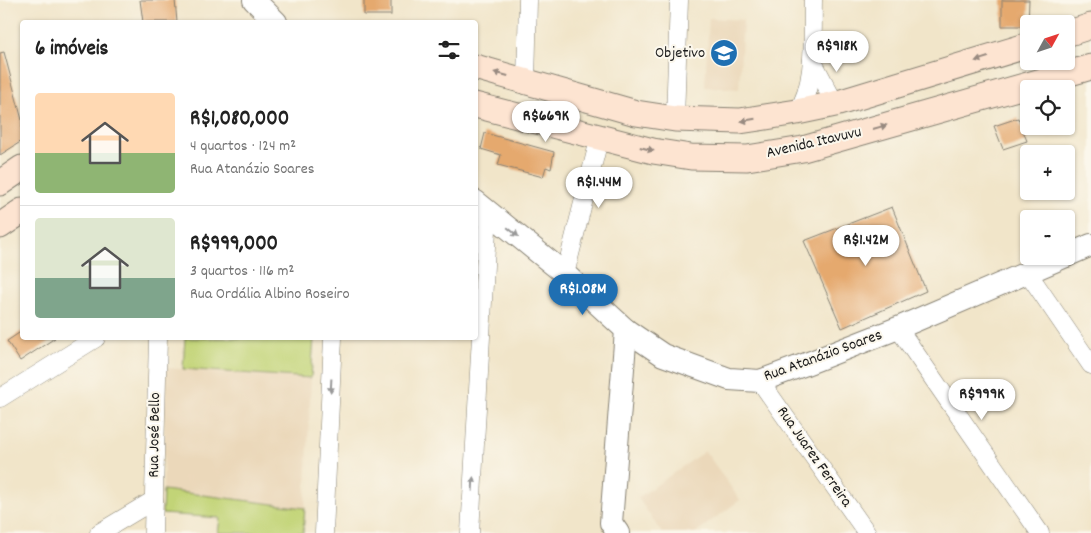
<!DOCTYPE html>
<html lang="pt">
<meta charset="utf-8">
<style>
:root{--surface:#fff;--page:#f2f2f2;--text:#222;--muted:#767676;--line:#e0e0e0;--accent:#1f6fb2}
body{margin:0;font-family:Dekko,sans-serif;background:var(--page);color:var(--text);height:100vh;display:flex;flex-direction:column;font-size:19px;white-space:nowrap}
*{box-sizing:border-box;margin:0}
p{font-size:16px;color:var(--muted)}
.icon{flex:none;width:28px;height:28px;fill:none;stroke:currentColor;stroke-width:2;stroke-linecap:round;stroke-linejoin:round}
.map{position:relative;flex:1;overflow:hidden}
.drawer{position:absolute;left:20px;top:20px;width:458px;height:320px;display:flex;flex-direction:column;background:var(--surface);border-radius:5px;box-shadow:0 1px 4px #0004}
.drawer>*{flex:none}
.needle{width:32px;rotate:50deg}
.fabs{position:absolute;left:1020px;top:15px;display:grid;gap:10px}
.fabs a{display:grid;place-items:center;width:55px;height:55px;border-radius:5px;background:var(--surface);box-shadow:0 1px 4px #0004;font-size:25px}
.price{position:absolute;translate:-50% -42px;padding:0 11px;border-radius:18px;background:#fff;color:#222;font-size:16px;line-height:32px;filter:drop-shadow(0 1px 2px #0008)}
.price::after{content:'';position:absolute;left:50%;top:30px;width:15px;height:11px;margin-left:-8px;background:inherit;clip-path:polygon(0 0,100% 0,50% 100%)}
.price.on{background:var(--accent);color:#fff}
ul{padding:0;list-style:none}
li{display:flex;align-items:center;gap:15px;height:125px;padding:0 15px}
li+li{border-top:1px solid var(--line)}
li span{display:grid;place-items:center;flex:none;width:140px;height:100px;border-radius:5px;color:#555}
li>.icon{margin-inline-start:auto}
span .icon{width:60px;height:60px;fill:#fffc;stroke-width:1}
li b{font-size:21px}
h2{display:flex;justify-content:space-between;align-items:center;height:60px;padding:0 15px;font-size:21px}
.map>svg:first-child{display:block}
.built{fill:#ebd8ba}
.green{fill:#c2d477;stroke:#6f784a}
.building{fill:#e5a96e}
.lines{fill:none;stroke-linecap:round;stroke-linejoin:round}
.minor-casing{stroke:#868072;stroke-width:19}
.tertiary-casing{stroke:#868072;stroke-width:24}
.secondary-casing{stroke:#868072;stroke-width:27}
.minor{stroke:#fff;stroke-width:18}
.tertiary{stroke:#fff;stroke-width:22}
.secondary{stroke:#fde4d1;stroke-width:25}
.oneway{fill:#988a80}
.oneway2{fill:#999}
.labels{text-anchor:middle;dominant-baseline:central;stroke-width:4;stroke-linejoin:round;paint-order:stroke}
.poi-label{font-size:16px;fill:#1c1c1c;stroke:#fbf7ec;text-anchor:end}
.street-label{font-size:16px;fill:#1c1c1c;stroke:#fbf7ec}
</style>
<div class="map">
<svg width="1091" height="533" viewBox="0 0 1091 533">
<rect width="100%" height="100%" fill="#fbf7ec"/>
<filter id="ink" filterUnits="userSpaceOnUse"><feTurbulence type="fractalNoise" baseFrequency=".02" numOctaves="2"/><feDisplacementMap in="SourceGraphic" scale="10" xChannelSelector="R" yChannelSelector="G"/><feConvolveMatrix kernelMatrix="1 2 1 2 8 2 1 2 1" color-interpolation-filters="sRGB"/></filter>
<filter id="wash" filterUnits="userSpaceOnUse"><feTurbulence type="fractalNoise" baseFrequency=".0096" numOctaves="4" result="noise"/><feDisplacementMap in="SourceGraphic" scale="20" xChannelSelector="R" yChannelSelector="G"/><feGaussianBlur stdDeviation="1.12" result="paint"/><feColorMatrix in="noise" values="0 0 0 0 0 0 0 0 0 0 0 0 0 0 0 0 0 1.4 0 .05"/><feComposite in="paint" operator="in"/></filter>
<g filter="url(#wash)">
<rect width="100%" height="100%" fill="#f1e5c9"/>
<g class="built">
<path d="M709 18 743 20 739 89 705 87Z"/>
<path d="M166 368 311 378 305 508 163 490Z"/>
<path d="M705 451 740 500 695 533H662L638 498Z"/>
</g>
<g class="green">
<path d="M185 338H314L311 378 183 369Z"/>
<path d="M163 490 305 508 303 533H218L220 518 162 514Z"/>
</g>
<g id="blocks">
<g class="building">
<path d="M140 0H175L177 22H143Z"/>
<rect x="364" y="0" width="27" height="15"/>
<path d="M1002 0H1029L1028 26H1002Z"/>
<path d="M4 52 22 120V141L0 155V53Z"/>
<path d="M1018 118 1027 141 1003 149 994 126Z"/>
<path d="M485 133 554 152 551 169 546 167 543 177 498 165 501 155 481 149Z"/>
<path d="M892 207 926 291 842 328 804 241Z"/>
<path d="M22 331V338H55L20 361 7 341Z"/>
</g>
</g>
</g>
<g filter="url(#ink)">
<use href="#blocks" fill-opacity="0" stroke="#868072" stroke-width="1"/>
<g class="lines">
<g class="minor-casing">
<g id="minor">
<path d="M812 60 835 104"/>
<path d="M526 82 528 0"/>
<path d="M797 112C817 84 812 33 813 0"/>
<path d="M675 119 679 0"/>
<path d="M1028 273 1091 365"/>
<path d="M565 274 600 136"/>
<path d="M898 328 1040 533"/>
<path d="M760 381 867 533"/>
<path d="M0 398 96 338"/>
<path d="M99 533 154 500"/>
<path d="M153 533 158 338"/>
<path d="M324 533 333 338"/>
<path d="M470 533 488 212"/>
</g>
</g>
<g class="tertiary-casing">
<g id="tertiary">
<path d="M254 0 276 22"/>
<path d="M475 201 565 274 626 330 663 355 729 379 760 381 806 364 898 328 1066 256"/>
<path d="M1066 256 1091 245"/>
<path d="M618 533 611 523 626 330"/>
</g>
</g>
<g class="secondary-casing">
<g id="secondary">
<path d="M1066 34 1091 26"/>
<path d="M475 67 636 113 675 119 740 121 797 112 835 104 1029 45"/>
<path d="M475 105 653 151 691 157 747 158 803 149 1091 67"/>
<path d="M0 183 22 168"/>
<path d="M0 226 22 211"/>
</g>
</g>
<use href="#minor" class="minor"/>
<use href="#tertiary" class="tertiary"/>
<use href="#secondary" class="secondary"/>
</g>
<defs><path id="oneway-solid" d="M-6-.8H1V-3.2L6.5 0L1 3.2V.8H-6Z" transform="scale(1.25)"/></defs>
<g class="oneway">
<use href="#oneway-solid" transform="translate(982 59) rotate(163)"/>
<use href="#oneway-solid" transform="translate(501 74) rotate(-165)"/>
<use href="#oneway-solid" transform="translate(748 120) rotate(171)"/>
<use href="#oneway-solid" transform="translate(880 127) rotate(-16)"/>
<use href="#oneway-solid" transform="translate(647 149) rotate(15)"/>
</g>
<g class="oneway2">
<use href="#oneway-solid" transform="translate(513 232) rotate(39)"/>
<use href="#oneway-solid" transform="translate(331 386) rotate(93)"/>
<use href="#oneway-solid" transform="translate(473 484) rotate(-87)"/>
</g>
</g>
<defs>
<g id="university-disc" transform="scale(1.4375)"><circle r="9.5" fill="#1f6fb2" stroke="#fbf7ec"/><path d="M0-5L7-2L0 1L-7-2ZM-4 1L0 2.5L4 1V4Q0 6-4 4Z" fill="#fff"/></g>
</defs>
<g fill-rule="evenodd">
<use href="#university-disc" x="724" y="53"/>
</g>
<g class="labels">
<g class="poi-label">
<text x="705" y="53">Objetivo</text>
</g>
<g class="street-label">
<text transform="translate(814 143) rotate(-13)">Avenida Itavuvu</text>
<text transform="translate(823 356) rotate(-20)">Rua Atanázio Soares</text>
<text transform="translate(155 435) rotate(-89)">Rua José Bello</text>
<text transform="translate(814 457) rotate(55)">Rua Juarez Ferreira</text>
</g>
</g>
</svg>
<div class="fabs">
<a><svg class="needle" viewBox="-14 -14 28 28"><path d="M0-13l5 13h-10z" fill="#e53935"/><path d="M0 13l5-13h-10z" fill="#767676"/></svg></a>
<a><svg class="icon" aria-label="locate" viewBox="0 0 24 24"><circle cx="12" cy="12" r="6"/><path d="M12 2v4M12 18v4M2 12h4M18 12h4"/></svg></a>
<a>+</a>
<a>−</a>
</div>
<b class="price" style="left:837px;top:73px">R$918K</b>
<b class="price" style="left:546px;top:143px">R$669K</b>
<b class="price" style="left:599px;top:209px">R$1.44M</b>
<b class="price" style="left:866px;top:267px">R$1.42M</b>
<b class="price on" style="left:583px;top:316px">R$1.08M</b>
<b class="price" style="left:982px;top:421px">R$999K</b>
<section class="drawer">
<h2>6 imóveis<svg class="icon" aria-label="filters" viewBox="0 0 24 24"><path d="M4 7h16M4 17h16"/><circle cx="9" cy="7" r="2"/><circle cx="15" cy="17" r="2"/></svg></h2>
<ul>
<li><span style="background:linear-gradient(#ffd9b3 60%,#8fb573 0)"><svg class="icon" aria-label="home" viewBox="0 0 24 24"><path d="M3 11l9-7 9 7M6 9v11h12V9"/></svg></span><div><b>R$1,080,000</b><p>4 quartos · 124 m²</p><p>Rua Atanázio Soares</p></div></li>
<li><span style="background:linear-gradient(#dfe7d0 60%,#7fa58c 0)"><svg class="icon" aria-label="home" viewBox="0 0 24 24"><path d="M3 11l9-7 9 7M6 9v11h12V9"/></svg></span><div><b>R$999,000</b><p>3 quartos · 116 m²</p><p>Rua Ordália Albino Roseiro</p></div></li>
</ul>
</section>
</div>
